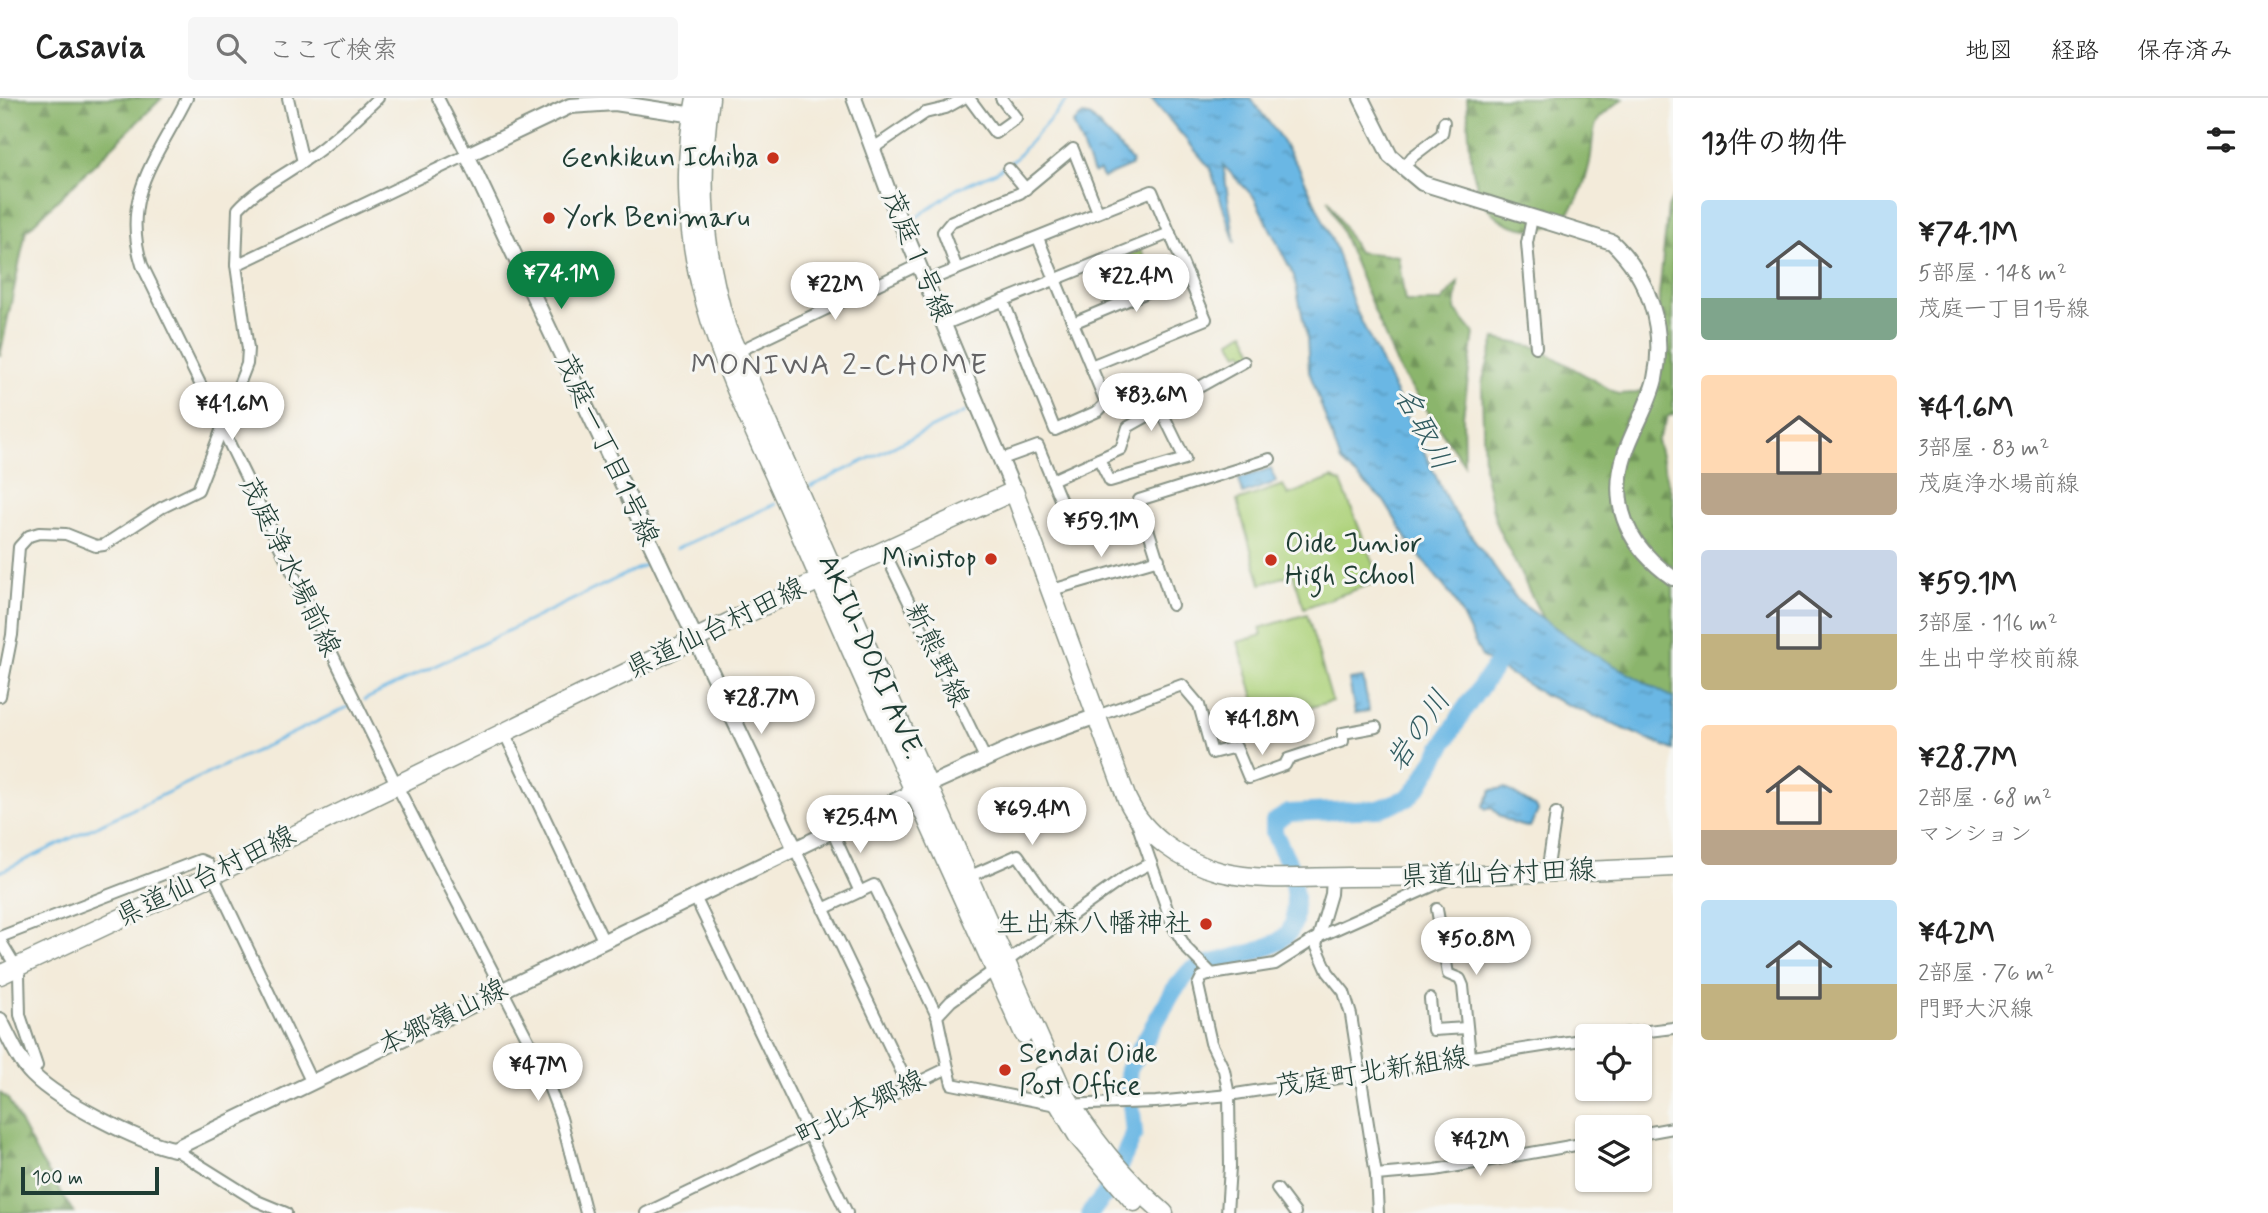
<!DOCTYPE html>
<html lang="ja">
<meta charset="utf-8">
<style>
:root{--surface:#fff;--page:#f6f6f6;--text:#222;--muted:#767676;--line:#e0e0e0;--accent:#0b8043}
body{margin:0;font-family:Mynerve,"Klee One",sans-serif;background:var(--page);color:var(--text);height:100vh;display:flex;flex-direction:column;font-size:26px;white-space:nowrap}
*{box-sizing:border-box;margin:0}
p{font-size:23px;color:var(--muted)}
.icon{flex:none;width:38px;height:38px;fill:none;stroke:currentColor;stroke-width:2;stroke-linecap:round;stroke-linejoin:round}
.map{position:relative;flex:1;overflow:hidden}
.panel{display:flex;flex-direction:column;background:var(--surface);width:595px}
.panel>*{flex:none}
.buttons{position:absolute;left:1575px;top:926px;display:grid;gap:14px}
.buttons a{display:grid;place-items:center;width:77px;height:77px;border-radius:7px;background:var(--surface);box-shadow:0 2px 5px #0004;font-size:35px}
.scale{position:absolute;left:21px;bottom:18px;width:138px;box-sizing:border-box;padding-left:7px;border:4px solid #1f3d34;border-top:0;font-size:19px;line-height:24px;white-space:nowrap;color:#1f3d34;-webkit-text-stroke:5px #f6f6f2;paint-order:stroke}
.price{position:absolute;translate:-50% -60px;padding:0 16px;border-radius:24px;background:#fff;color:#222;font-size:23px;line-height:46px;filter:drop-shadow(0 2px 4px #0008)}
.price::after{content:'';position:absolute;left:50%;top:42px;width:21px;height:16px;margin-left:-10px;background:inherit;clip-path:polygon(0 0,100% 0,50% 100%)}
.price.active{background:var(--accent);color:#fff}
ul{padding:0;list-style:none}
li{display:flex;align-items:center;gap:21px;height:175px;padding:0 28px}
li span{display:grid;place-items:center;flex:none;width:196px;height:140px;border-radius:7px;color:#555}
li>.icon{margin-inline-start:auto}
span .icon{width:84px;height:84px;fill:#fffc;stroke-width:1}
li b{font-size:30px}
h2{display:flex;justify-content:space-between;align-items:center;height:84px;padding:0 28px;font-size:30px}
header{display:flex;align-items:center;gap:42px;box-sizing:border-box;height:98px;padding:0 35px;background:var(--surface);border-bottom:2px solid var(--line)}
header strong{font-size:33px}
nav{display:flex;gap:38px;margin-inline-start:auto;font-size:24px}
.search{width:490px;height:63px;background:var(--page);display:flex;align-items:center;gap:18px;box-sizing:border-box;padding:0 24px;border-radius:7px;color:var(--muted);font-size:26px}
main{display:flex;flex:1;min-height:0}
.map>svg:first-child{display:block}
.forest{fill:url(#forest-firs);stroke:#557950;stroke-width:2}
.green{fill:#afd37d;stroke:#678858;stroke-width:2}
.water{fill:url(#water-ripples);stroke:#447a8c;stroke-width:2}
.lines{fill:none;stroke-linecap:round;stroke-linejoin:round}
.stream{stroke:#6ab7e4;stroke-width:2.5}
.river{stroke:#6ab7e4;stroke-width:18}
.minor-casing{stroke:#899487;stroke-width:14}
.tertiary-casing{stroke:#899487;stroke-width:18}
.primary-casing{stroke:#899487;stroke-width:21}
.trunk-casing{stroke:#899487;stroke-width:21}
.minor{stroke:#fff;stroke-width:10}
.tertiary{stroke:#fff;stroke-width:14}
.primary{stroke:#fff;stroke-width:18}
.trunk{stroke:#fff;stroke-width:18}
.poi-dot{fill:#c8321e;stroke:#f6f6f2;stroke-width:2.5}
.labels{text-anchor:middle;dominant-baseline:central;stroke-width:6;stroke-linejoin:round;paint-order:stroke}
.poi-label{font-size:28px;fill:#1f3d34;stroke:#f6f6f2;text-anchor:end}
.street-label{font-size:28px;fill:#1f3d34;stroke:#f6f6f2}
.neighbourhood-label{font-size:30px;letter-spacing:2px;fill:#636365;stroke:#f6f6f2}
.water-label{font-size:30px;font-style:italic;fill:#325c60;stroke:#f6f6f2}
</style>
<header>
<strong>Casavia</strong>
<div class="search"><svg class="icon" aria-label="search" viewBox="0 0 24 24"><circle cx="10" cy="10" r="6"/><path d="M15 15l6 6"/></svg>ここで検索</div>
<nav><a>地図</a><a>経路</a><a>保存済み</a></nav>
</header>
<main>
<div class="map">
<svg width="1673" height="1115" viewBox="0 0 1673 1115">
<defs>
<pattern id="forest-firs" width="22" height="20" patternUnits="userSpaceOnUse" patternTransform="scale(1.75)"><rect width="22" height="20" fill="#8bb56c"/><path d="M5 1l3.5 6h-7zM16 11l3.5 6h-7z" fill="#71945a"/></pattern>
<pattern id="water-ripples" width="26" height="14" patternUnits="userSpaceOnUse" patternTransform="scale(1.75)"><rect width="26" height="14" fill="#6ab7e4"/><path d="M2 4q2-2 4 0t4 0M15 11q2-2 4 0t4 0" fill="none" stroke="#5796ba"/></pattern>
</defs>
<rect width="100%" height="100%" fill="#f6f6f2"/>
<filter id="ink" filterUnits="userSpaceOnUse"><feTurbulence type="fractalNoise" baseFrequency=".0143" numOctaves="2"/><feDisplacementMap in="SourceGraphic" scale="14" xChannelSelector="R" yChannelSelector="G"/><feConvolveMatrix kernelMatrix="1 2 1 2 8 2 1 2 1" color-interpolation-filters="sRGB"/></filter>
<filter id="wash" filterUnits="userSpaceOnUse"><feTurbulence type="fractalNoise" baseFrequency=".00686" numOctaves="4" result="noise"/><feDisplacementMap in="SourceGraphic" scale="28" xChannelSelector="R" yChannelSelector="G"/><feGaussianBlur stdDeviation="1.57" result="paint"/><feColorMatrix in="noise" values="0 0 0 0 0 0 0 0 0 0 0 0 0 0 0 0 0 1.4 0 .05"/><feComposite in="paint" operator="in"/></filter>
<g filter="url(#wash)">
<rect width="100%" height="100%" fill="#f3ebda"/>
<g class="forest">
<path d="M0 0H162L26 133 0 258Z"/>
<path d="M1467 0H1624C1617 6 1606 13 1599 21 1591 31 1593 55 1589 68 1579 110 1557 145 1509 126 1465 108 1470 40 1467 0Z"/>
<path d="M1673 99V316L1668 318 1657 343 1673 402V630L1564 564 1496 426 1484 373 1482 285 1495 241 1536 249 1618 296 1637 295 1657 281 1659 197 1668 110Z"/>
<path d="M1328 101 1358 154 1398 158 1405 204H1441L1458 184 1455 212 1474 235 1463 318 1464 366 1399 272Z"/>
<path d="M0 995 8 1001 39 1060 74 1115H0Z"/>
</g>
<g class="green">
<path d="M1141 152 1155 186 1111 204 1097 170Z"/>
<path d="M1244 234 1257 259 1248 263 1243 253 1238 256 1230 243Z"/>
<path d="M1332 380 1341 384 1380 483 1304 510 1293 476 1261 486 1237 403 1283 387 1288 397Z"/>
<path d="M1307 516 1332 603 1261 624 1238 544 1262 537 1260 530Z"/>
</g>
<g class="water">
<path d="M1151 0H1250L1277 35 1300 72 1336 151 1354 208 1450 408 1519 504 1590 554 1673 600V652L1543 596 1482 559 1454 501 1411 447 1384 403 1341 364 1309 273 1307 240 1294 178 1254 99 1223 67 1235 145 1210 70Z"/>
<path d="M1083 17 1091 19 1132 63 1131 68 1103 80 1100 73 1093 75 1073 25Z"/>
<path d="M1271 370 1276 384 1243 396 1239 381Z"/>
<path d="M1363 580 1369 613 1355 615 1349 582Z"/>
<path d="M1505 690 1536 709 1538 713 1530 729C1515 728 1500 720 1491 709L1486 711 1483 708 1492 692Z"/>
</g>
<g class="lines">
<g class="stream">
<path d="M913 122 958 90 996 74 1015 61 1069 0"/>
<path d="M810 389 965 314"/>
<path d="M676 451 775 406"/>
<path d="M364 602 651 464"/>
<path d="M0 774 352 607"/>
</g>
<path class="river" d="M1090 1115 1108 1093 1134 1036 1128 972 1174 892 1189 874 1201 868 1255 854 1278 844 1289 835 1294 824 1295 799 1290 768 1274 735V724L1289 715 1378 711 1408 700 1421 685 1464 612 1509 549"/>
</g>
</g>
<g filter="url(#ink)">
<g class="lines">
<g class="minor-casing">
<g id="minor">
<path d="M187 0C158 59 120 97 142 167L396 686 539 963 561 1020 586 1115"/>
<path d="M288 0 303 64"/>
<path d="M969 0 995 35 1016 20 1001 0"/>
<path d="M872 51 925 15 946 10 964 0"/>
<path d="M1404 70 1412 59 1442 36 1444 24"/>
<path d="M1009 71 1026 91"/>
<path d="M1532 120 1527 145 1536 249"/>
<path d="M236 167 467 57 438 0"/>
<path d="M957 171 943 134 952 123 1020 95 1073 51 1098 114"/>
<path d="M927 183 1152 93 1206 221 1091 268"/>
<path d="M1003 202 1055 332 1098 313 1106 305 1038 140"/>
<path d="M1073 225 1188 177"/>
<path d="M945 226 1170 135"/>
<path d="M737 254 920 166"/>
<path d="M1002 361 1038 348 1065 413"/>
<path d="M1099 361 1110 383 1185 361 1161 312"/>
<path d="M1052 382 1121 351 1128 329 1244 264"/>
<path d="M884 453 986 662"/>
<path d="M1052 492 1159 461"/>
<path d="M1172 507 1139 402 1270 361"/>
<path d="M0 598 12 537 19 449 29 438 39 435 66 436 96 448 104 447 161 410 198 392 247 266 248 251 236 167 238 111C257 90 281 79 304 63 331 45 354 23 378 0"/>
<path d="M1097 618 1182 587 1199 607 1212 655 1236 649 1249 680 1285 667 1288 661 1343 643V635L1376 629"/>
<path d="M504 634 603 842"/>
<path d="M1136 722 1173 828 1187 851 1212 876 1275 866 1318 839 1448 781"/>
<path d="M832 733 860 794"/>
<path d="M795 751 908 987"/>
<path d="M1547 775 1556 715"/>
<path d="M968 779 1018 757 1063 822"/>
<path d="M1332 779 1331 796 1316 847 1328 874 1344 894 1351 917 1376 1077"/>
<path d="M695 799 847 1115"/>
<path d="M823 811 874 787 937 918"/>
<path d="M1437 811 1448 876 1460 881 1463 888 1470 958"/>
<path d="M0 839 200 762 207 765 311 983"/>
<path d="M0 842 15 867"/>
<path d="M19 876 20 917 37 968 31 976"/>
<path d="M1212 876 1202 879 1198 887 1211 945 1224 972 1229 997 1230 1069 1227 1115"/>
<path d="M1430 901 1433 932 1467 930"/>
<path d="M1608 938 1673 930"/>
<path d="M948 970 952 986 1056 1007 1156 1004 1229 997 1587 941"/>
<path d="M1640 1036 1673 1030"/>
<path d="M174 1051 257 1103 286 1115"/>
<path d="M1277 1091 1295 1115"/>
<path d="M646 1115 948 970 937 918 951 903 1128 777 1151 765"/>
<path d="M1378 1115 1376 1077 1435 1072 1587 1045"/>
</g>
</g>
<g class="tertiary-casing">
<g id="tertiary">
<path d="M854 0 893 106 1014 393"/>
<path d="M1361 0 1390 58 1422 85 1612 144C1649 179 1666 230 1655 281 1649 307 1633 331 1625 356 1608 409 1630 450 1673 480"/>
<path d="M701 18 615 5 570 8 467 57 795 751"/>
<path d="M0 922C9 939 19 964 33 977 59 1003 139 1044 174 1051L915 693 1022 645 1097 618"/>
</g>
</g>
<g class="primary-casing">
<path id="primary" d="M0 877 213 777 748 515 1014 393 1127 701C1144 737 1182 764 1221 774 1261 784 1307 779 1348 779 1457 779 1565 774 1673 769"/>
</g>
<g class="trunk-casing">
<g id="trunk">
<path d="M696 0C682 66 687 140 705 204 725 278 763 349 793 419 867 593 947 764 1024 936"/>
<path d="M710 0C698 84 702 149 727 231L1061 989C1089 1038 1122 1079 1164 1115"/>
<path d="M1042 978 1079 1040 1134 1104"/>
</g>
</g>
<use href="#minor" class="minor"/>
<use href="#tertiary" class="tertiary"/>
<use href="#primary" class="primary"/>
<use href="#trunk" class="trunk"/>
</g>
</g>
<g class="poi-dot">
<circle cx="773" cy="60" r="7"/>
<circle cx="549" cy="120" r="7"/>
<circle cx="991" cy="461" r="7"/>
<circle cx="1271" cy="462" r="7"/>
<circle cx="1206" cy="826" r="7"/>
<circle cx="1005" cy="972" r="7"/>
</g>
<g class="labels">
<g class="poi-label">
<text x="759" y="60">Genkikun Ichiba</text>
<text x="563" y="120" text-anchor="start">York Benimaru</text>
<text x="1285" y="446" text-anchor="start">Oide Junior<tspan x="1285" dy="32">High School</tspan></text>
<text x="977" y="461">Ministop</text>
<text x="1192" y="826">生出森八幡神社</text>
<text x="1019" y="956" text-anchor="start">Sendai Oide<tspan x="1019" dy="32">Post Office</tspan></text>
</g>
<g class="street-label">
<text transform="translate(916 158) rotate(67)">茂庭１号線</text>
<text transform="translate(606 352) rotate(65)">茂庭一丁目1号線</text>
<text transform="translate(289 469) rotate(64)">茂庭浄水場前線</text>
<text transform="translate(716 531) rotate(-26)">県道仙台村田線</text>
<text transform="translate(936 557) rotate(64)">新熊野線</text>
<text transform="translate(870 559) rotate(66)">AKIU-DORI AVE.</text>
<text transform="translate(1498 776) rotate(-2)">県道仙台村田線</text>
<text transform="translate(206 779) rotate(-26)">県道仙台村田線</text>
<text transform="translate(443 920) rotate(-26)">本郷嶺山線</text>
<text transform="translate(1372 975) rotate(-9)">茂庭町北新組線</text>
<text transform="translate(861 1011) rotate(-26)">町北本郷線</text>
</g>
<g class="neighbourhood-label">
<text x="840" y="267">MONIWA 2-CHOME</text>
</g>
<g class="water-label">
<text transform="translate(1423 331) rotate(62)">名取川</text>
<text transform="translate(1419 633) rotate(-56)">岩の川</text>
</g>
</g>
</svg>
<div class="buttons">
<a><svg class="icon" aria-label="locate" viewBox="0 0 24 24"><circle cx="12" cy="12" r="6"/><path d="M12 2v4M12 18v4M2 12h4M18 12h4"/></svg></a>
<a><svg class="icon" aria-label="layers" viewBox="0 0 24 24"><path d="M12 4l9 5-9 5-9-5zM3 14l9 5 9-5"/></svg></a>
</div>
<div class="scale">100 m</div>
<b class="price active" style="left:561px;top:213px">¥74.1M</b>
<b class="price" style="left:1136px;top:216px">¥22.4M</b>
<b class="price" style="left:835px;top:224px">¥22M</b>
<b class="price" style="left:1151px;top:335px">¥83.6M</b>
<b class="price" style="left:232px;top:344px">¥41.6M</b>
<b class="price" style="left:1101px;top:461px">¥59.1M</b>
<b class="price" style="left:761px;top:638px">¥28.7M</b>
<b class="price" style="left:1262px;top:659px">¥41.8M</b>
<b class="price" style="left:1032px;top:749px">¥69.4M</b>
<b class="price" style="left:860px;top:757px">¥25.4M</b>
<b class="price" style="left:1476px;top:879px">¥50.8M</b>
<b class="price" style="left:538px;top:1005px">¥47M</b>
<b class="price" style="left:1480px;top:1080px">¥42M</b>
</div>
<section class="panel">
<h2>13件の物件<svg class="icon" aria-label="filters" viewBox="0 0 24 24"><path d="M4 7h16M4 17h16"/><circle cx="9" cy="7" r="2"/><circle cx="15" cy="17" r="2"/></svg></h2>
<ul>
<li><span style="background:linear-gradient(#bfe0f5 70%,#7fa58c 0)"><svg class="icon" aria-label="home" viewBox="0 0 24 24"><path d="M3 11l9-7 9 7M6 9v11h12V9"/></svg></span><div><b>¥74.1M</b><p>5部屋 · 148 m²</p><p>茂庭一丁目1号線</p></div></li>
<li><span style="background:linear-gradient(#ffd9b3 70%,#b9a48a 0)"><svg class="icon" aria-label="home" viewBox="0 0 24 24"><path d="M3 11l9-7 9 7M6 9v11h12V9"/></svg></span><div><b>¥41.6M</b><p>3部屋 · 83 m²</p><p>茂庭浄水場前線</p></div></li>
<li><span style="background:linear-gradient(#c9d6e8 60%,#c2b280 0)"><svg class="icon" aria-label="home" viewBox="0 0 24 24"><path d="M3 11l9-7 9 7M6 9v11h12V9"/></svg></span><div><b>¥59.1M</b><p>3部屋 · 116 m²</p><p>生出中学校前線</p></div></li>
<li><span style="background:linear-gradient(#ffd9b3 75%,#b9a48a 0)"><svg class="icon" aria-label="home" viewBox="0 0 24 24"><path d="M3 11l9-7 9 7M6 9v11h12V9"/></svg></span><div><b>¥28.7M</b><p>2部屋 · 68 m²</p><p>マンション</p></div></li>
<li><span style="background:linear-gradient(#bfe0f5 60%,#c2b280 0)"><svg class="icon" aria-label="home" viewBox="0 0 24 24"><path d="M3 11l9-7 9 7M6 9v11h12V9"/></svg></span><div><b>¥42M</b><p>2部屋 · 76 m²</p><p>門野大沢線</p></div></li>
</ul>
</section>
</main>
